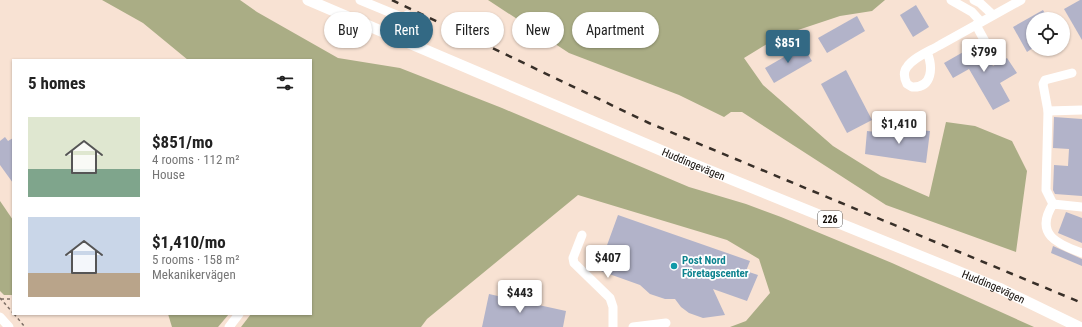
<!DOCTYPE html>
<meta charset="utf-8">
<style>
:root{--surface:#fff;--page:#f6f6f6;--text:#222;--muted:#767676;--accent:#336984}
body{margin:0;font-family:"Roboto Condensed",sans-serif;background:var(--page);color:var(--text);height:100vh;display:flex;flex-direction:column;font-size:15px;white-space:nowrap}
*{box-sizing:border-box;margin:0}
p{font-size:13px;color:var(--muted)}
.icon{flex:none;width:22px;height:22px;fill:none;stroke:currentColor;stroke-width:2;stroke-linecap:round;stroke-linejoin:round}
.map{position:relative;flex:1;overflow:hidden}
.side{position:absolute;left:12px;top:59px;width:300px;height:256px;display:flex;flex-direction:column;background:var(--surface);border-radius:0px;box-shadow:0 1px 3px #0004}
.side>*{flex:none}
.hud{position:absolute;left:324px;top:12px;width:380px;height:36px;display:flex;gap:8px}
.fabs{position:absolute;left:1026px;top:12px;display:grid;gap:8px}
.fabs a{display:grid;place-items:center;width:44px;height:44px;border-radius:50%;background:var(--surface);box-shadow:0 1px 3px #0004;font-size:20px}
.price{position:absolute;translate:-50% -34px;padding:0 9px;border-radius:4px;background:#fff;color:#222;font-size:13px;line-height:26px;filter:drop-shadow(0 1px 2px #0008)}
.price::after{content:'';position:absolute;left:50%;top:24px;width:12px;height:9px;margin-left:-6px;background:inherit;clip-path:polygon(0 0,100% 0,50% 100%)}
.price.selected{background:var(--accent);color:#fff}
ul{padding:0;list-style:none}
li{display:flex;align-items:center;gap:12px;height:100px;padding:0 16px}
li span{display:grid;place-items:center;flex:none;width:112px;height:80px;border-radius:0px;color:#555}
li>.icon{margin-inline-start:auto}
span .icon{width:48px;height:48px;fill:#fffc;stroke-width:1}
li b{font-size:17px}
h2{display:flex;justify-content:space-between;align-items:center;height:48px;padding:0 16px;font-size:17px}
.tag{padding:0 14px;border-radius:18px;background:var(--surface);box-shadow:0 1px 3px #0004;font-size:14px;line-height:36px}
.tag.selected{background:var(--accent);color:#fff}
.map>svg:first-child{display:block}
.forest{fill:#aaad85}
.building{fill:#b2b3c9}
.lines{fill:none;stroke-linecap:round;stroke-linejoin:round}
.path{stroke:#7d6f66;stroke-width:1.5;stroke-dasharray:3 3;stroke-linecap:butt}
.minor{stroke:#fff;stroke-width:9}
.major{stroke:#fff;stroke-width:11}
.rail{stroke:#382f28;stroke-width:2.5;stroke-dasharray:7 7;stroke-linecap:butt}
.culture-dot{fill:#0f9aa8;stroke:#fff;stroke-width:1.5}
.labels{text-anchor:middle;dominant-baseline:central;stroke-width:3.5;stroke-linejoin:round;paint-order:stroke}
.shield{fill:#fff;stroke:#595551;stroke-width:1}
.shield-label{font-size:10px;font-weight:bold;fill:#120c07}
.street-label{font-size:11px;fill:#120c07;stroke:#fff}
.culture-label{font-size:11px;font-weight:bold;fill:#0d838f;stroke:#fff;text-anchor:start}
</style>
<div class="map">
<svg width="1082" height="327" viewBox="0 0 1082 327">
<rect width="100%" height="100%" fill="#f8e2d3"/>
<g class="forest">
<path d="M102 0H240L257 12 338 58 400 68 502 108 689 187 746 204 781 217 892 263 1034 327H730L746 321 770 293 759 259 727 240 578 195 427 319 421 327H241L251 314H311V60H188L143 23Z"/>
<path d="M488 0H885L872 11 840 16 780 36 744 58 763 85 833 146 881 176 929 197 946 122 975 126 1012 141 1027 171 1016 252 886 205 742 112H731L724 117 679 95 569 53Z"/>
<path d="M0 201 13 220V295H4L0 291Z"/>
<path d="M168 314H229L218 327H172Z"/>
</g>
<g class="building">
<path d="M1080 0H1082V40L1064 9Z"/>
<path d="M916 5 929 27 913 37 900 15Z"/>
<path d="M1043 10 1048 19H1033V48L1027 52 1013 27Z"/>
<path d="M857 16 865 31 827 53 818 38Z"/>
<path d="M979 43 993 66 1007 58 1017 73 1000 83 1010 101 993 110 969 69 953 78 944 63Z"/>
<path d="M803 46 812 61 774 83 765 68Z"/>
<path d="M846 70 872 120 847 133 821 84Z"/>
<path d="M1054 117 1082 119V196L1055 194 1053 190 1054 165 1068 166 1069 149 1053 148Z"/>
<path d="M907 129 930 131 926 163 865 154 867 131 906 135Z"/>
<path d="M5 137 8 141 13 138V183L0 165V141Z"/>
<path d="M1066 212 1082 218V243L1058 233Z"/>
<path d="M618 215 750 261 746 271 758 275 747 301 713 289 725 315 703 318 689 313 681 307 675 299H665L650 294 640 285 598 270Z"/>
<path d="M1053 246 1082 259V266L1051 253Z"/>
<path d="M489 294 566 311 563 327H482Z"/>
</g>
<g class="lines">
<g class="path">
<path d="M0 298 13 313"/>
<path d="M1 299H13"/>
<path d="M14 314 25 327"/>
</g>
<g class="minor">
<path d="M360 0 406 19 407 15"/>
<path d="M951 0 972 12 981 22"/>
<path d="M974 0 980 3 993 15"/>
<path d="M976 25 994 58"/>
<path d="M927 52C933 67 933 88 912 87L907 84C904 78 903 72 907 67 914 57 930 51 940 45 967 30 994 15 1021 0"/>
<path d="M1048 111 1082 110"/>
<path d="M1053 204 1046 190 1048 111 1043 84 1045 80 1072 73"/>
<path d="M1082 207 1053 204C1034 234 1057 244 1082 253"/>
<path d="M582 235 573 258 574 263 610 298 613 307V327"/>
<path d="M0 317 9 327"/>
<path d="M229 327 239 314"/>
<path d="M633 327 666 323"/>
</g>
<path class="major" id="s1" d="M308 0 686 161 999 288 1079 327"/>
<path class="rail" d="M392 0 649 123 1082 303"/>
</g>
<circle class="culture-dot" cx="674" cy="266" r="4"/>
<g class="labels">
<rect class="shield" x="818" y="211" width="24" height="16" rx="3"/>
<g class="shield-label">
<text x="830" y="219">226</text>
</g>
<g class="street-label">
<text stroke="none"><textPath href="#s1" startOffset="419">Huddingevägen</textPath></text>
<text stroke="none"><textPath href="#s1" startOffset="743">Huddingevägen</textPath></text>
</g>
<g class="culture-label">
<text x="682" y="260">Post Nord<tspan x="682" dy="13">Företagscenter</tspan></text>
</g>
</g>
</svg>
<div class="fabs">
<a><svg class="icon" aria-label="locate" viewBox="0 0 24 24"><circle cx="12" cy="12" r="6"/><path d="M12 2v4M12 18v4M2 12h4M18 12h4"/></svg></a>
</div>
<b class="price selected" style="left:788px;top:64px">$851</b>
<b class="price" style="left:984px;top:73px">$799</b>
<b class="price" style="left:899px;top:145px">$1,410</b>
<b class="price" style="left:608px;top:279px">$407</b>
<b class="price" style="left:520px;top:314px">$443</b>
<div class="hud">
<a class="tag">Buy</a>
<a class="tag selected">Rent</a>
<a class="tag">Filters</a>
<a class="tag">New</a>
<a class="tag">Apartment</a>
</div>
<section class="side">
<h2>5 homes<svg class="icon" aria-label="filters" viewBox="0 0 24 24"><path d="M4 7h16M4 17h16"/><circle cx="9" cy="7" r="2"/><circle cx="15" cy="17" r="2"/></svg></h2>
<ul>
<li><span style="background:linear-gradient(#dfe7d0 65%,#7fa58c 0)"><svg class="icon" aria-label="home" viewBox="0 0 24 24"><path d="M3 11l9-7 9 7M6 9v11h12V9"/></svg></span><div><b>$851/mo</b><p>4 rooms · 112 m²</p><p>House</p></div></li>
<li><span style="background:linear-gradient(#c9d6e8 70%,#b9a48a 0)"><svg class="icon" aria-label="home" viewBox="0 0 24 24"><path d="M3 11l9-7 9 7M6 9v11h12V9"/></svg></span><div><b>$1,410/mo</b><p>5 rooms · 158 m²</p><p>Mekanikervägen</p></div></li>
</ul>
</section>
</div>
